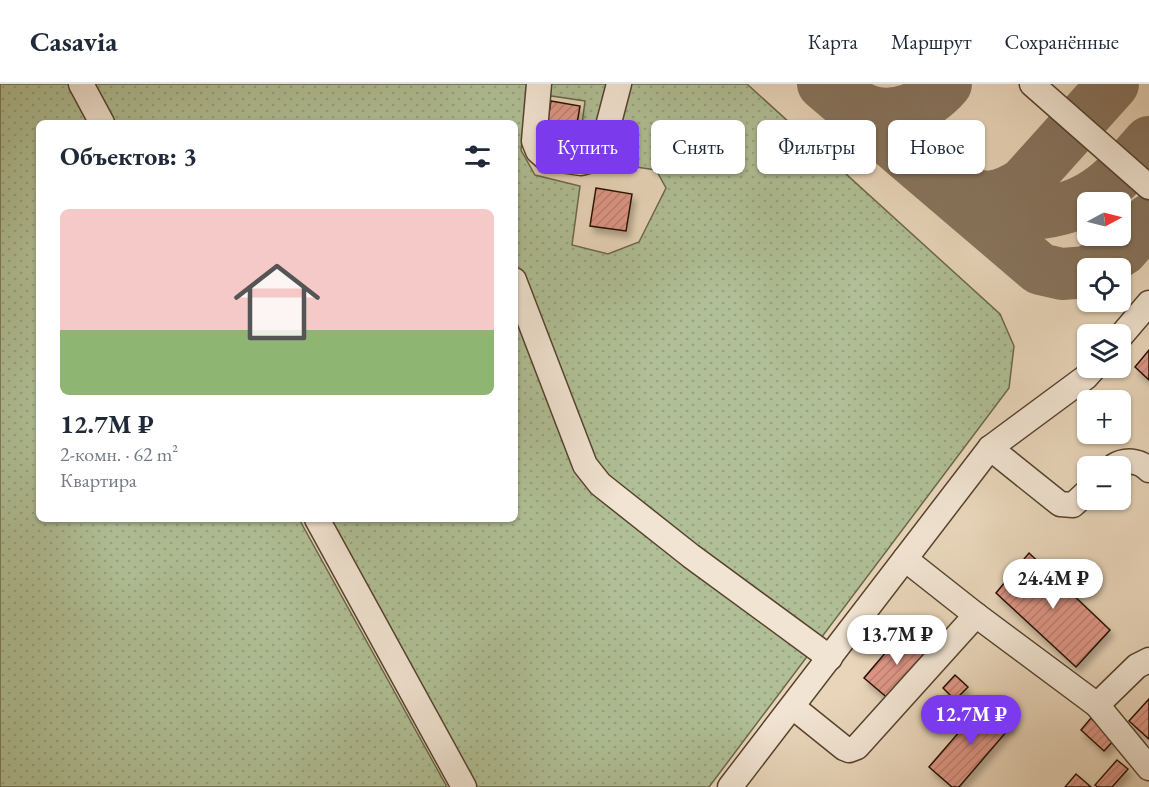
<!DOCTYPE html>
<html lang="ru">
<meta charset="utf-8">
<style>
:root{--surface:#fff;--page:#f6f6f7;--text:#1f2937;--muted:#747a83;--line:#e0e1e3;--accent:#7c3aed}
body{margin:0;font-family:"EB Garamond",serif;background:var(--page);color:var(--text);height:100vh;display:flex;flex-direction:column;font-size:22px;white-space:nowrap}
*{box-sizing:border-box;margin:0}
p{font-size:20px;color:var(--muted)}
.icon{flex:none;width:33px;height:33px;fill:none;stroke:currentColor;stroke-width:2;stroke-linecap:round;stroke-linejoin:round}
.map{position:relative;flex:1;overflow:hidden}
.details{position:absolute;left:36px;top:36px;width:482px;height:402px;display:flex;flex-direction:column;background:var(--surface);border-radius:9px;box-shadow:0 2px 4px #0004}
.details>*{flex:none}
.hud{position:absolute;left:536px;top:36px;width:524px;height:54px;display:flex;gap:12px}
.needle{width:39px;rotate:83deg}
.controls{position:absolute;left:1077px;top:108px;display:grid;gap:12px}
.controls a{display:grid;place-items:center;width:54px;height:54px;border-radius:9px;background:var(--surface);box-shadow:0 2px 4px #0004;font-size:30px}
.price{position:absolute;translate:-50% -51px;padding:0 14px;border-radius:21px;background:#fff;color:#222;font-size:20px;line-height:39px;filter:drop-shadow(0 2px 3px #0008)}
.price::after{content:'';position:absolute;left:50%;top:36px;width:18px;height:14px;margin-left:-9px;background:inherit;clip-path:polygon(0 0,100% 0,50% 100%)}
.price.active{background:var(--accent);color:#fff}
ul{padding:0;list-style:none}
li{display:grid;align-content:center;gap:12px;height:318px;padding:0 24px}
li+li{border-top:2px solid var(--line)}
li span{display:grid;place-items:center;height:186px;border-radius:9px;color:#555}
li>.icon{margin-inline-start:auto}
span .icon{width:108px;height:108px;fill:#fffc;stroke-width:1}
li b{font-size:26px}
h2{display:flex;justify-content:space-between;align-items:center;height:72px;padding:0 24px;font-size:26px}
.chip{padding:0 21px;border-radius:9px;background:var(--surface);box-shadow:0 2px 4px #0004;font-size:21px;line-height:54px}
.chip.active{background:var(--accent);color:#fff}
header{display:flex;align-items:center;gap:36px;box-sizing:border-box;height:84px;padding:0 30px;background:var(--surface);border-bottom:2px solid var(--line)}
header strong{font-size:28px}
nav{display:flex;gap:33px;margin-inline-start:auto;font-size:21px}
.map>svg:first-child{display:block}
.grass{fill:url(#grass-dots);stroke:#6a684a;stroke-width:1.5}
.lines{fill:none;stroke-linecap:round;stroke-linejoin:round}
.taxiway{stroke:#87745d;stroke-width:52}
.building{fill:url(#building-hatch);stroke:#251100;stroke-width:1.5;filter:url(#shadow)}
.minor-casing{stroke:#56422e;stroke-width:27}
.minor{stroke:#f1e4d2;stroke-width:24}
</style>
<header>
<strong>Casavia</strong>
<nav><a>Карта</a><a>Маршрут</a><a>Сохранённые</a></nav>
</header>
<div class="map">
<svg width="1149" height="703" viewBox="0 0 1149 703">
<defs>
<pattern id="grass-dots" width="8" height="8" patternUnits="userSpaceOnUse" patternTransform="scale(1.5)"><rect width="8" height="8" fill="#b0bf95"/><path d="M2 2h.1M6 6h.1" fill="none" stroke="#97a37f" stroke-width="1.8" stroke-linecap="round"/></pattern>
<pattern id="building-hatch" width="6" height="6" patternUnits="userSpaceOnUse" patternTransform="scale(1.5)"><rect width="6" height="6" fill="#de9686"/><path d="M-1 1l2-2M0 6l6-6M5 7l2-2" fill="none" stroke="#be8072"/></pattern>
<filter id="shadow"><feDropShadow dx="3.5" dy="6" stdDeviation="3" flood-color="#0004"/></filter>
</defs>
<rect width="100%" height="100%" fill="#e9d6ba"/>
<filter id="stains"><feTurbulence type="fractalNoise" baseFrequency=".00333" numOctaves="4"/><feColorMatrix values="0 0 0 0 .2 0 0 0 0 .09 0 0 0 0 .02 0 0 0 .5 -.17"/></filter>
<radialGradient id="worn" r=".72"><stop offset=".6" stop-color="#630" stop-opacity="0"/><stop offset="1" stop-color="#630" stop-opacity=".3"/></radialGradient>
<g class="grass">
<path d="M0 0H70L90 39H39V435H299L447 703H0Z"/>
<path d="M90 0H529L521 66 535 91 580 102 572 161 608 170 639 158 666 104 656 86 602 78 624 0H747L1000 230 1014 262 1009 304 709 703H476L329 435H514V39H112Z"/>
<path d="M546 0H608L588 69 577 78 585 17 545 11Z"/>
</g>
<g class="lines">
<g class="taxiway">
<path d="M823 0 1040 185 1062 190 1088 188"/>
<path d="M840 13C849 17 857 22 866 26 895 37 927 22 946 0"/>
<path d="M947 105C981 113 993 119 1024 99L1113 0"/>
<path d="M977 124C1020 135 1068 132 1104 104 1121 91 1135 74 1149 58"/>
<path d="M1094 184 1122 166 1149 136"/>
</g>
</g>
<g class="building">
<path d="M551 17 580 22 572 69 543 64Z"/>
<path d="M596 104 632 110 626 147 590 142Z"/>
<path d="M1149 266V296L1135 283Z"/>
<path d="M1029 469 1110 546 1076 583 996 509Z"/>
<path d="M904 547 930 570 890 616 864 594Z"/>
<path d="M955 591 968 603 955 616 943 604Z"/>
<path d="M1149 615V655L1129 637Z"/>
<path d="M986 617 1013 640 959 703H952L929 683Z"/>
<path d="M1091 634 1114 656 1104 667 1081 646Z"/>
<path d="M1117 676 1128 685 1112 703H1098L1095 701Z"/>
<path d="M1076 690 1091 703H1065Z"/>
</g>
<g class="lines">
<g class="minor-casing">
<g id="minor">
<path d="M81 0 102 39"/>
<path d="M539 0 534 57 538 67 546 74 581 79 592 76 602 65 619 0"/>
<path d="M1032 0 1149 103"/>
<path d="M514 196 585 381 600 400 691 472 830 574"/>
<path d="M1120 253 1149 219"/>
<path d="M990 364 1060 420 1073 421 1088 407"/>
<path d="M1114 382C1125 375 1139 376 1149 386"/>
<path d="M317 435 464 703"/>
<path d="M905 475 976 531 1097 621 1149 684"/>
<path d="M1097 621 1137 582 1149 576"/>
<path d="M793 623 844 664 849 666 857 663 976 531"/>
<path d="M730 703 990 364 1086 293 1094 284"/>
</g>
</g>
<use href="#minor" class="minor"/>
</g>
<rect width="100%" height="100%" filter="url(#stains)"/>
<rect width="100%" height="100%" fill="url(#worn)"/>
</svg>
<div class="controls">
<a><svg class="needle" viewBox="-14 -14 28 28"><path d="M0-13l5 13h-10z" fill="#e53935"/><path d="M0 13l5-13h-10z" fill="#747a83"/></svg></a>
<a><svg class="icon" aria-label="locate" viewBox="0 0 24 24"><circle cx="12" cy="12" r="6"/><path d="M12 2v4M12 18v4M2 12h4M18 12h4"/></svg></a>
<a><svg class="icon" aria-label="layers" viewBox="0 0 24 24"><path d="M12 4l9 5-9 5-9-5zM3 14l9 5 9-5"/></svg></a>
<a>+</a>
<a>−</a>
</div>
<b class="price" style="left:1053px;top:526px">24.4M ₽</b>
<b class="price" style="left:897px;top:582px">13.7M ₽</b>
<b class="price active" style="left:971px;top:662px">12.7M ₽</b>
<div class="hud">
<a class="chip active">Купить</a>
<a class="chip">Снять</a>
<a class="chip">Фильтры</a>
<a class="chip">Новое</a>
</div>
<section class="details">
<h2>Объектов: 3<svg class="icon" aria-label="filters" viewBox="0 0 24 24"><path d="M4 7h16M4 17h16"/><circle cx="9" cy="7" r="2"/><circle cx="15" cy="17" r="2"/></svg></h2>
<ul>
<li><span style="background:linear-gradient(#f6c9c9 65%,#8fb573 0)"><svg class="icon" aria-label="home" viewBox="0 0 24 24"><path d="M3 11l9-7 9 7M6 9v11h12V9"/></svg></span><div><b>12.7M ₽</b><p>2-комн. · 62 m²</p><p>Квартира</p></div></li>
</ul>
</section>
</div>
